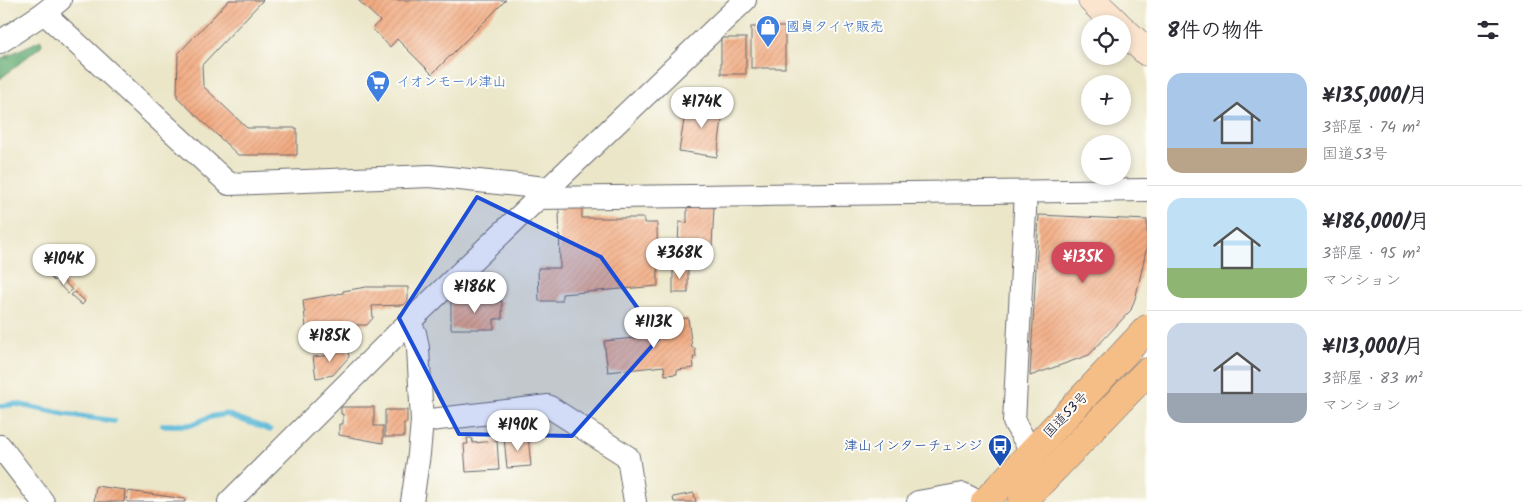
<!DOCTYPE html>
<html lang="ja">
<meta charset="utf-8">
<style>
:root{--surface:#fff;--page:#f7f7f7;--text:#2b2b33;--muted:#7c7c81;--line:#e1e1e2;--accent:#d1495b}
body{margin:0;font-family:Kalam,"Klee One",sans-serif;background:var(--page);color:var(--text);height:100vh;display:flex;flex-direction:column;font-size:19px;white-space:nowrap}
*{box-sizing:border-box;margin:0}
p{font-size:16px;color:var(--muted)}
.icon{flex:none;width:28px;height:28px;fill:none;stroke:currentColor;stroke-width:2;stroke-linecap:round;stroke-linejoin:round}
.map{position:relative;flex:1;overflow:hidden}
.drawer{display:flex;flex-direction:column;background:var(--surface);width:375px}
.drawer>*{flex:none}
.controls{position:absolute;left:1081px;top:15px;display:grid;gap:10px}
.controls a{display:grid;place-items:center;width:50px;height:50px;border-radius:50%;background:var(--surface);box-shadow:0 2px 8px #0003;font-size:25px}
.price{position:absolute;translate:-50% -42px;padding:0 11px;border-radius:18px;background:#fff;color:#222;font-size:16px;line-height:32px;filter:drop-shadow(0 1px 2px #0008)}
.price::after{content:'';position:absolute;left:50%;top:30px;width:15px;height:11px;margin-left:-8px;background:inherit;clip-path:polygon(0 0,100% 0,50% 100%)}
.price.current{background:var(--accent);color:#fff}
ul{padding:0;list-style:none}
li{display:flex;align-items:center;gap:15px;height:125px;padding:0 20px}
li+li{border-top:1px solid var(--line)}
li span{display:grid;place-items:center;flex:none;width:140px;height:100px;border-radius:15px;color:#555}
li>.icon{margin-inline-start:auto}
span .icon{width:60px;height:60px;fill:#fffc;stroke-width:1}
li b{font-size:21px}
h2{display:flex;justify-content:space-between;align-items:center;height:60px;padding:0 20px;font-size:21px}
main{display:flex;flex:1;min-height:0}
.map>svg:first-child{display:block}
.forest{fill:url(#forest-firs);stroke:#446858}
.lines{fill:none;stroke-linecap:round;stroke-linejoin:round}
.stream{stroke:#59b8d7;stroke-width:5.5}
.building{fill:url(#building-hatch)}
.street-casing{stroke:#68676c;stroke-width:24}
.secondary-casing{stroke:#68676c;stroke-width:29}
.highway-casing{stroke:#68676c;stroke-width:29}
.street{stroke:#fff;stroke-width:22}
.secondary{stroke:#fbe5cf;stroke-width:28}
.highway{stroke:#f6be87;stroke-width:28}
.marked{fill:#1d4ed8;fill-opacity:0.2;stroke:#1d4ed8;stroke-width:4;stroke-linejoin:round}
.labels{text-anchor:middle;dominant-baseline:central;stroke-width:4;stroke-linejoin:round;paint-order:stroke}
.shop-label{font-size:14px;fill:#366cbe;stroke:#fdfcf7;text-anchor:start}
.street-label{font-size:14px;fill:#22223b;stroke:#fdfcf7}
.transit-label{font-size:14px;fill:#164399;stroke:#fdfcf7;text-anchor:end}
</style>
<main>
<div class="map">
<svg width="1147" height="502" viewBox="0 0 1147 502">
<defs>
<pattern id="forest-firs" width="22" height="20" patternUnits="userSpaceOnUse" patternTransform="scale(1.25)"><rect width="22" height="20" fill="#66ad74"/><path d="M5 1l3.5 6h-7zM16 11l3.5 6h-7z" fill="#548c60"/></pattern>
<pattern id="building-hatch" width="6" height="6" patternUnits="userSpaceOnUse" patternTransform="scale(1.25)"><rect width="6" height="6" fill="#f2aa80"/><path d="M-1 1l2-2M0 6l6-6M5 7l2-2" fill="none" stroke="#cf9270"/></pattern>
</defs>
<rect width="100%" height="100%" fill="#fdfcf7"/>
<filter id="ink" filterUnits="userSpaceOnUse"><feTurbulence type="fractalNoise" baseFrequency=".02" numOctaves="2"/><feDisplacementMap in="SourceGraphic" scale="10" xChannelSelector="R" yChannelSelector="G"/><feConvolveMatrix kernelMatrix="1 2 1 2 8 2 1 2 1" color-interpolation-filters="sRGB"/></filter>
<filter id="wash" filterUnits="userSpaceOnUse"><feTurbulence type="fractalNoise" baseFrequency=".0096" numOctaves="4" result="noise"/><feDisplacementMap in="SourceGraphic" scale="20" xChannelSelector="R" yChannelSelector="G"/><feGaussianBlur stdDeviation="1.12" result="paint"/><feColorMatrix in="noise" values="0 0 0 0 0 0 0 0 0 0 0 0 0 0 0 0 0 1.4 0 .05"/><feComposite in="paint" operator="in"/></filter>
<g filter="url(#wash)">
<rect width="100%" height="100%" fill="#ebe6c8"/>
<path class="forest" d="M41 40 42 45 0 79V59Z"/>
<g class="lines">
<g class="stream">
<path d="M0 406 16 404 65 414 114 421"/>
<path d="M163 425H191L210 417 226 414 270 430"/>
</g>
</g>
<g id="blocks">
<g class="building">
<path d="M229 0H263L202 65 203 86 247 128H297V155H238L177 97 178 54Z"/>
<path d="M358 0H506L432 74 397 39 390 47 372 28 380 21Z"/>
<rect x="751" y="27" width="34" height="41"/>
<rect x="721" y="38" width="25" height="36"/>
<path d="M689 100 724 105 717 157 679 151 685 114H687Z"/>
<path d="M559 206H582V218H644V223H657L658 286 562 294V301H539L538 268H560Z"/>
<path d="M687 206 714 207 712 246 678 244 679 222 687 223Z"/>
<path d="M1039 215 1147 220V246L1136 296 1131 310 1089 355 1030 376Z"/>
<path d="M49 266 59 276 54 281 44 270Z"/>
<rect x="673" y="268" width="15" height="25"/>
<path d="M61 278 72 290 68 294 57 282Z"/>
<path d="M366 287H408V301L404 305 372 306 373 318 367 325H353L352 333 307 337 303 300 343 293V291Z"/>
<path d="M75 292 85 301 82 305 71 295Z"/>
<path d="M451 301H502V319H494V329H451Z"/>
<path d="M688 318 692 348H695L696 357H693L694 368 677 370V374L665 375 664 366 608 372 604 341 655 336 653 322Z"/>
<path d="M348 350 349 357 333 375 316 378 313 357 331 355V351Z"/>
<path d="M341 407H374V426H383V443L339 435V424H343V414H341Z"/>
<path d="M385 410H407V423H404V437H385Z"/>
<path d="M528 436 531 466 507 468 504 438Z"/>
<path d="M467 438H472L473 443 497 441 499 470 466 472 464 444H468Z"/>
<path d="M96 486 125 490 124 502H94Z"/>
<path d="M128 491 185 499V502H127Z"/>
<path d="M694 493 696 502H674L673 497Z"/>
</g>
</g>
</g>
<g filter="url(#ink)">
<use href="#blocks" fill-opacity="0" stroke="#68676c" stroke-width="1"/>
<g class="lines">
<g class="street-casing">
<g id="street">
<path d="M44 13 229 184 430 176 547 188"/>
<path d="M0 42 44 13 60 0"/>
<path d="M1026 192 1014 422 1031 451"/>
<path d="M536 198 1147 190"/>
<path d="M409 322 415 333 418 348 422 421 419 454 412 502"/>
<path d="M422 421 548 406 628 457 635 502"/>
<path d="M0 446 43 502"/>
<path d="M229 502 409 322 745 0"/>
<path d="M918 502 963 494 979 502"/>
</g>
</g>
<g class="secondary-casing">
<g id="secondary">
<path d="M1092 0 1117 24"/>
<path d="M1122 29 1147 52"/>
</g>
</g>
<g class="highway-casing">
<g id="highway">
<path d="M985 502 1147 329"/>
<path d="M1022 502 1147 372"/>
</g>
</g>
<use href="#street" class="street"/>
<use href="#secondary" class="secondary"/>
<use href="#highway" class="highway"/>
</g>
</g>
<path class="marked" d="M477 197 601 257 659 338 572 436 459 434 399 318Z"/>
<defs>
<g id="shop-pin" transform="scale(1.25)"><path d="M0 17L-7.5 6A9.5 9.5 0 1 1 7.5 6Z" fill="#3f7fe0" stroke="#fdfcf7"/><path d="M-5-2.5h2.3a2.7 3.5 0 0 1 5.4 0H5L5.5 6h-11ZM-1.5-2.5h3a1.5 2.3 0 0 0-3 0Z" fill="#fff"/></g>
<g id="supermarket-pin" transform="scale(1.25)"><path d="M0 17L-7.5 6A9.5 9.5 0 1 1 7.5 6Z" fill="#3f7fe0" stroke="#fdfcf7"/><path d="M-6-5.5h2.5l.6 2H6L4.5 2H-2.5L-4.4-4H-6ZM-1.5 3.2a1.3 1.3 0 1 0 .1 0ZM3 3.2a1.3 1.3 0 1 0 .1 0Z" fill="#fff"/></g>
<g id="bus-pin" transform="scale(1.25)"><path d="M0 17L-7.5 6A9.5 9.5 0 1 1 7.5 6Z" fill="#1a4fb4" stroke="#fdfcf7"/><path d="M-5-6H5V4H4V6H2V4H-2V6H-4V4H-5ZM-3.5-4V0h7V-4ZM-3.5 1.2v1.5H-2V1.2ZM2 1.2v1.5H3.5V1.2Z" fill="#fff"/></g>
</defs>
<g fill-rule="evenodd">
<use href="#shop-pin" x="768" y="27"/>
<use href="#supermarket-pin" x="378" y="82"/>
<use href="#bus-pin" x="1000" y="446"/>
</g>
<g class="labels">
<g class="shop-label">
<text x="786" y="27">國貞タイヤ販売</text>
<text x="396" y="82">イオンモール津山</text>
</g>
<g class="street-label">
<text transform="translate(1066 415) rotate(-46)">国道53号</text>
</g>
<g class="transit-label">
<text x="982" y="446">津山インターチェンジ</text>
</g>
</g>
</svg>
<div class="controls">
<a><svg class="icon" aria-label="locate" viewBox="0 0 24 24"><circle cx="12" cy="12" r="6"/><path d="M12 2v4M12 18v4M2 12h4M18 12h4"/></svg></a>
<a>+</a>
<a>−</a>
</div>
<b class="price" style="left:702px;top:129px">¥174K</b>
<b class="price" style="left:680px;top:280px">¥368K</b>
<b class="price current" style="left:1083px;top:284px">¥135K</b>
<b class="price" style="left:64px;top:286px">¥104K</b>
<b class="price" style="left:475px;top:314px">¥186K</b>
<b class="price" style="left:654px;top:349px">¥113K</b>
<b class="price" style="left:330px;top:363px">¥185K</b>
<b class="price" style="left:518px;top:452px">¥190K</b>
</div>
<section class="drawer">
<h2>8件の物件<svg class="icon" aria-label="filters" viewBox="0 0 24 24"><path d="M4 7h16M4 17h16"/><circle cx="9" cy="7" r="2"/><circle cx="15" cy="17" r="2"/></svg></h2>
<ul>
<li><span style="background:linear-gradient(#a9c7e8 75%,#b9a48a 0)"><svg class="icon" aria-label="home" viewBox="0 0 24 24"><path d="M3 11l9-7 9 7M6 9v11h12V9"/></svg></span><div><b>¥135,000/月</b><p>3部屋 · 74 m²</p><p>国道53号</p></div></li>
<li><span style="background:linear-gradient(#bfe0f5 70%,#8fb573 0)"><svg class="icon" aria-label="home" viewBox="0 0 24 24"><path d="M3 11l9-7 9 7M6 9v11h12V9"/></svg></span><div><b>¥186,000/月</b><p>3部屋 · 95 m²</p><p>マンション</p></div></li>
<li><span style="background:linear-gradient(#c9d6e8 70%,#9aa5b1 0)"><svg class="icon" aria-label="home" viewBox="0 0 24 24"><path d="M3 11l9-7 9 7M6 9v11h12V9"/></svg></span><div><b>¥113,000/月</b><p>3部屋 · 83 m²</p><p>マンション</p></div></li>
</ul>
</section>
</main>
